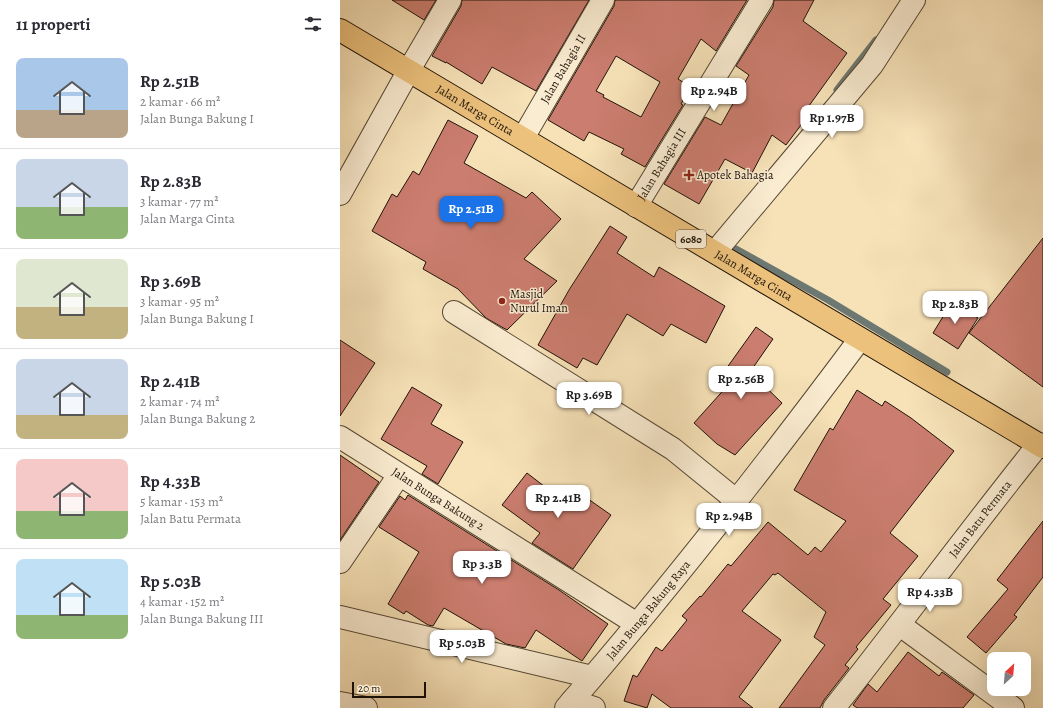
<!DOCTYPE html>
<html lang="id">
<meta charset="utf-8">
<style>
:root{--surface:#fff;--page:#f2f2f3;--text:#2b2b33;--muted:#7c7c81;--line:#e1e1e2;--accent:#1a73e8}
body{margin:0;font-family:Alegreya,serif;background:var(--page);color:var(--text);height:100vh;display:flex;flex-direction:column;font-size:15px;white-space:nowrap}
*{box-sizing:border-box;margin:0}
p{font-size:13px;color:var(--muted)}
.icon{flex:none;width:22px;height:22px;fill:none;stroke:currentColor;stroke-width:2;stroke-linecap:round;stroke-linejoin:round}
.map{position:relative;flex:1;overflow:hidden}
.drawer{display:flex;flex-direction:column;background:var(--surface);width:340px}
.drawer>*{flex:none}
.needle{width:26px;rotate:26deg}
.tools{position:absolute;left:647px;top:652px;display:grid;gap:8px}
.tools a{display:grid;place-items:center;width:44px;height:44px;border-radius:8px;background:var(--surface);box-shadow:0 4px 16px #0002;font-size:20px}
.scale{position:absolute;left:12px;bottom:10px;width:74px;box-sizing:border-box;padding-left:4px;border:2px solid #1f1308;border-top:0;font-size:11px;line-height:14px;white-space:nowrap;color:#1f1308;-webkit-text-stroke:3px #faecd1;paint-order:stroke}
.price{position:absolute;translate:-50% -34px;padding:0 9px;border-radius:8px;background:#fff;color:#222;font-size:13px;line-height:26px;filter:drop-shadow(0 1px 2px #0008)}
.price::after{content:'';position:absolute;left:50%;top:24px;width:12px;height:9px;margin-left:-6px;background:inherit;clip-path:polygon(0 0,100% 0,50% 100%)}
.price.active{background:var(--accent);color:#fff}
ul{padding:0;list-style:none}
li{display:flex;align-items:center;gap:12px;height:100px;padding:0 16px}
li+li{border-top:1px solid var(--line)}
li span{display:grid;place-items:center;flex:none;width:112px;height:80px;border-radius:8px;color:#555}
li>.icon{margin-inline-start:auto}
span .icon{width:48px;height:48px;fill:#fffc;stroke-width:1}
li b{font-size:17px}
h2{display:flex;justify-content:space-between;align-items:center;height:48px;padding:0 16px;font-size:17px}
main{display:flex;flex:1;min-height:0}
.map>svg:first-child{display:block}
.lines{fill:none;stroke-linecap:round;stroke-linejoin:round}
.stream{stroke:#6c7871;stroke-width:7}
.building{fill:#cb7d6f;stroke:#1f1308;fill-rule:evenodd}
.minor-casing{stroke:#554734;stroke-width:24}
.primary-casing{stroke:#1f1308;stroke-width:24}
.minor{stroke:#faecd1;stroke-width:22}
.primary{stroke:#ecc17c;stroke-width:22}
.poi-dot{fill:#8f2418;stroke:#faecd1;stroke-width:1.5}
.labels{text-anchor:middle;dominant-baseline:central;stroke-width:3;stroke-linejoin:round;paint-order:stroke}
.shield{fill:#faecd1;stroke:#615444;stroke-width:1}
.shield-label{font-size:11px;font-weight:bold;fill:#1f1308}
.street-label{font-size:12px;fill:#1f1308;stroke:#faecd1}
.poi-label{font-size:12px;fill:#1f1308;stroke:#faecd1;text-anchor:start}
</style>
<main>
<section class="drawer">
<h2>11 properti<svg class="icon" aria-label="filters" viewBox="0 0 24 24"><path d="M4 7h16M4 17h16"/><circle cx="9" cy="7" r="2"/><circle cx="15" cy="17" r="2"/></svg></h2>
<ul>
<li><span style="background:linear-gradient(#a9c7e8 65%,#b9a48a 0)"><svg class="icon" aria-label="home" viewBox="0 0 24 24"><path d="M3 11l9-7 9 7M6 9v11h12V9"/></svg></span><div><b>Rp 2.51B</b><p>2 kamar · 66 m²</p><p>Jalan Bunga Bakung I</p></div></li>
<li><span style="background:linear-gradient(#c9d6e8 60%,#8fb573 0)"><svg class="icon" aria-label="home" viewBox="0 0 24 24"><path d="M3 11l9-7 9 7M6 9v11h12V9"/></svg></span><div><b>Rp 2.83B</b><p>3 kamar · 77 m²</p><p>Jalan Marga Cinta</p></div></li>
<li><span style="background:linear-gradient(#dfe7d0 60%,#c2b280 0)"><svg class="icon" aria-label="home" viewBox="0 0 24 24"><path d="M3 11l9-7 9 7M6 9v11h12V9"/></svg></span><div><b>Rp 3.69B</b><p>3 kamar · 95 m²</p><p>Jalan Bunga Bakung I</p></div></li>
<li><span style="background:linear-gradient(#c9d6e8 70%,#c2b280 0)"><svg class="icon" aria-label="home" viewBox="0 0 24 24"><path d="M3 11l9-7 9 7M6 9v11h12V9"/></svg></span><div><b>Rp 2.41B</b><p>2 kamar · 74 m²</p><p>Jalan Bunga Bakung 2</p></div></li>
<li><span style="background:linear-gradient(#f6c9c9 65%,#8fb573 0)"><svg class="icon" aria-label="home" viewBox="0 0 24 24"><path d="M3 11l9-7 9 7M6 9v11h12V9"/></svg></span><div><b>Rp 4.33B</b><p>5 kamar · 153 m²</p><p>Jalan Batu Permata</p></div></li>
<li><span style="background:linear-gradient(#bfe0f5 70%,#8fb573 0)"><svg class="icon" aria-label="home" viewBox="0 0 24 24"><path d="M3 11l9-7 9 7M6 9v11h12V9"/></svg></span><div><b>Rp 5.03B</b><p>4 kamar · 152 m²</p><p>Jalan Bunga Bakung III</p></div></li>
</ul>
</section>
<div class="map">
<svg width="703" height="708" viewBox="0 0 703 708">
<rect width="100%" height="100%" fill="#f7e2b8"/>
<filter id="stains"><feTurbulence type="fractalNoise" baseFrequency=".005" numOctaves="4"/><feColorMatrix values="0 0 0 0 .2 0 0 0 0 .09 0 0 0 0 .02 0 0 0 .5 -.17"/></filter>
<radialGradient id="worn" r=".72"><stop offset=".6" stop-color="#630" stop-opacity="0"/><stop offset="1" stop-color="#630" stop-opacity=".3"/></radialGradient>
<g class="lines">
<g class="stream">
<path d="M497 90 536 40"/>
<path d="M396 249 488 300 607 372"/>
</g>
</g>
<g class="building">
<path d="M52 0H96L84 20Z"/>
<path d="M122 0H249L196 91 152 67 142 84 106 62V63L92 56 121 6Z"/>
<path d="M275 0H407L376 51 361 39 338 79 351 87 341 104 343 105 305 167 281 154 284 149 249 132 244 141 208 120 274 6ZM276 56 320 82 301 117 263 97 264 95 256 91Z"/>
<path d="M434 0H474L463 21 507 53 466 110 470 113 446 145 432 135 412 173 385 159 359 204 324 184 365 117 381 125 409 75 396 66 433 7Z"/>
<path d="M108 120 138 136 124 163 186 198 192 192 221 219 184 259 217 281 167 330 146 318 118 289 83 269 86 262 32 231 52 194 57 197 73 171 79 175Z"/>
<path d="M270 226 287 237 277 253 314 277 319 267 385 306 366 343 331 324 323 336 287 314 257 365 243 358 237 368 198 345 229 290Z"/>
<path d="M703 238V387L629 333Z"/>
<path d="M612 302 638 318 618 349 593 333Z"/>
<path d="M416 327 433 339 410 372 442 403 395 455 377 444 354 423 397 375 386 369Z"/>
<path d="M0 340 35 363 0 416Z"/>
<path d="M72 387 102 405 91 424 123 442 98 484 82 474 87 466 41 439Z"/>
<path d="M517 390 542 406 545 401 571 418 614 451 550 533 578 556 543 599 551 605 516 647 518 649 505 665 509 668 484 700 480 708H439L485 645 474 637 486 612 438 573 435 575 433 574 402 611 441 640 399 697 413 708H331L312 694 307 708 284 701 293 675 297 677 316 647 322 651 347 620 342 616 360 596 361 597 388 564 391 566 428 522 468 555 475 547 481 552 506 521 454 490 490 428 493 430Z"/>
<path d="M0 455 39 482 0 540Z"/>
<path d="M187 473 222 500 231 487 271 515 233 569 192 543 200 533 162 505Z"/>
<path d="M68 495 219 590 268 624 242 661 196 630 185 648 166 644 104 608 93 626 88 625 66 611 64 614 48 604 79 552 39 527 60 496 65 500Z"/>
<path d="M703 521V577L674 615 677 617 646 653 627 637 668 589 657 580Z"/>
<path d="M568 652 599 676 602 672 634 695 623 708H517L513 705 528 684 537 692Z"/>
</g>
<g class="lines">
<g class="minor-casing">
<g id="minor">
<path id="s1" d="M183 138 263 0"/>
<path d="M0 194 69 70 110 0"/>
<path id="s2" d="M296 206 422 0"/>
<path d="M375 252 532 65 574 0"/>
<path d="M114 312 333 449 397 501"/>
<path id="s3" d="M0 437 297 624"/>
<path d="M0 562 59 475"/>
<path d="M0 617 252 677"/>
<path d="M560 625 673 708"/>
<path d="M232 701 254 708"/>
<path d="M0 703 26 708"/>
<path id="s4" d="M226 708C329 589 426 465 520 339"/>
<path id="s5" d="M494 708C563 621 629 531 699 444"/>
</g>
</g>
<g class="primary-casing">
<g id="primary">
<path id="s6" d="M0 30 703 447"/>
</g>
</g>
<use href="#minor" class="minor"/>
<use href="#primary" class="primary"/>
</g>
<g class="poi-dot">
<path d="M347 169h4v4h4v4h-4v4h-4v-4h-4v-4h4z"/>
<circle cx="162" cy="301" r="4"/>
</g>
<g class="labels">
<rect class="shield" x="336" y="230" width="30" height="18" rx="3"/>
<g class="shield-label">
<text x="351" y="239">6080</text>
</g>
<g class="street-label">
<text stroke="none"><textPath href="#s1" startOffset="80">Jalan Bahagia II</textPath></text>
<text stroke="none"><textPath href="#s6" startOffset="157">Jalan Marga Cinta</textPath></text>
<text stroke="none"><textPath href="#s2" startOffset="49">Jalan Bahagia III</textPath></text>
<text stroke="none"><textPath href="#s6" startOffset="481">Jalan Marga Cinta</textPath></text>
<text stroke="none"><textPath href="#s3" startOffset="116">Jalan Bunga Bakung 2</textPath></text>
<text stroke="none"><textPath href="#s5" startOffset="239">Jalan Batu Permata</textPath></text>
<text stroke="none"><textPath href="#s4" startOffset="128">Jalan Bunga Bakung Raya</textPath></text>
</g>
<g class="poi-label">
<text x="357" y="175">Apotek Bahagia</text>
<text x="170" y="294">Masjid<tspan x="170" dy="14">Nurul Iman</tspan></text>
</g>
</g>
<rect width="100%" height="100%" filter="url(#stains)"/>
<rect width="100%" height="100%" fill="url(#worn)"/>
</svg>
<div class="tools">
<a><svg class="needle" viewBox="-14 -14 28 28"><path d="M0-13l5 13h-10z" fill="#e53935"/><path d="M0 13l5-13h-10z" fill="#7c7c81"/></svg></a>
</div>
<div class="scale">20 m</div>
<b class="price" style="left:374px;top:112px">Rp 2.94B</b>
<b class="price" style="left:492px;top:139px">Rp 1.97B</b>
<b class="price active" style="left:131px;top:230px">Rp 2.51B</b>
<b class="price" style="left:615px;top:325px">Rp 2.83B</b>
<b class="price" style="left:401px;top:400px">Rp 2.56B</b>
<b class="price" style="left:249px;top:416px">Rp 3.69B</b>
<b class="price" style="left:218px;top:519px">Rp 2.41B</b>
<b class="price" style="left:389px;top:537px">Rp 2.94B</b>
<b class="price" style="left:142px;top:585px">Rp 3.3B</b>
<b class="price" style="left:590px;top:613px">Rp 4.33B</b>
<b class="price" style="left:122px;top:664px">Rp 5.03B</b>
</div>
</main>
